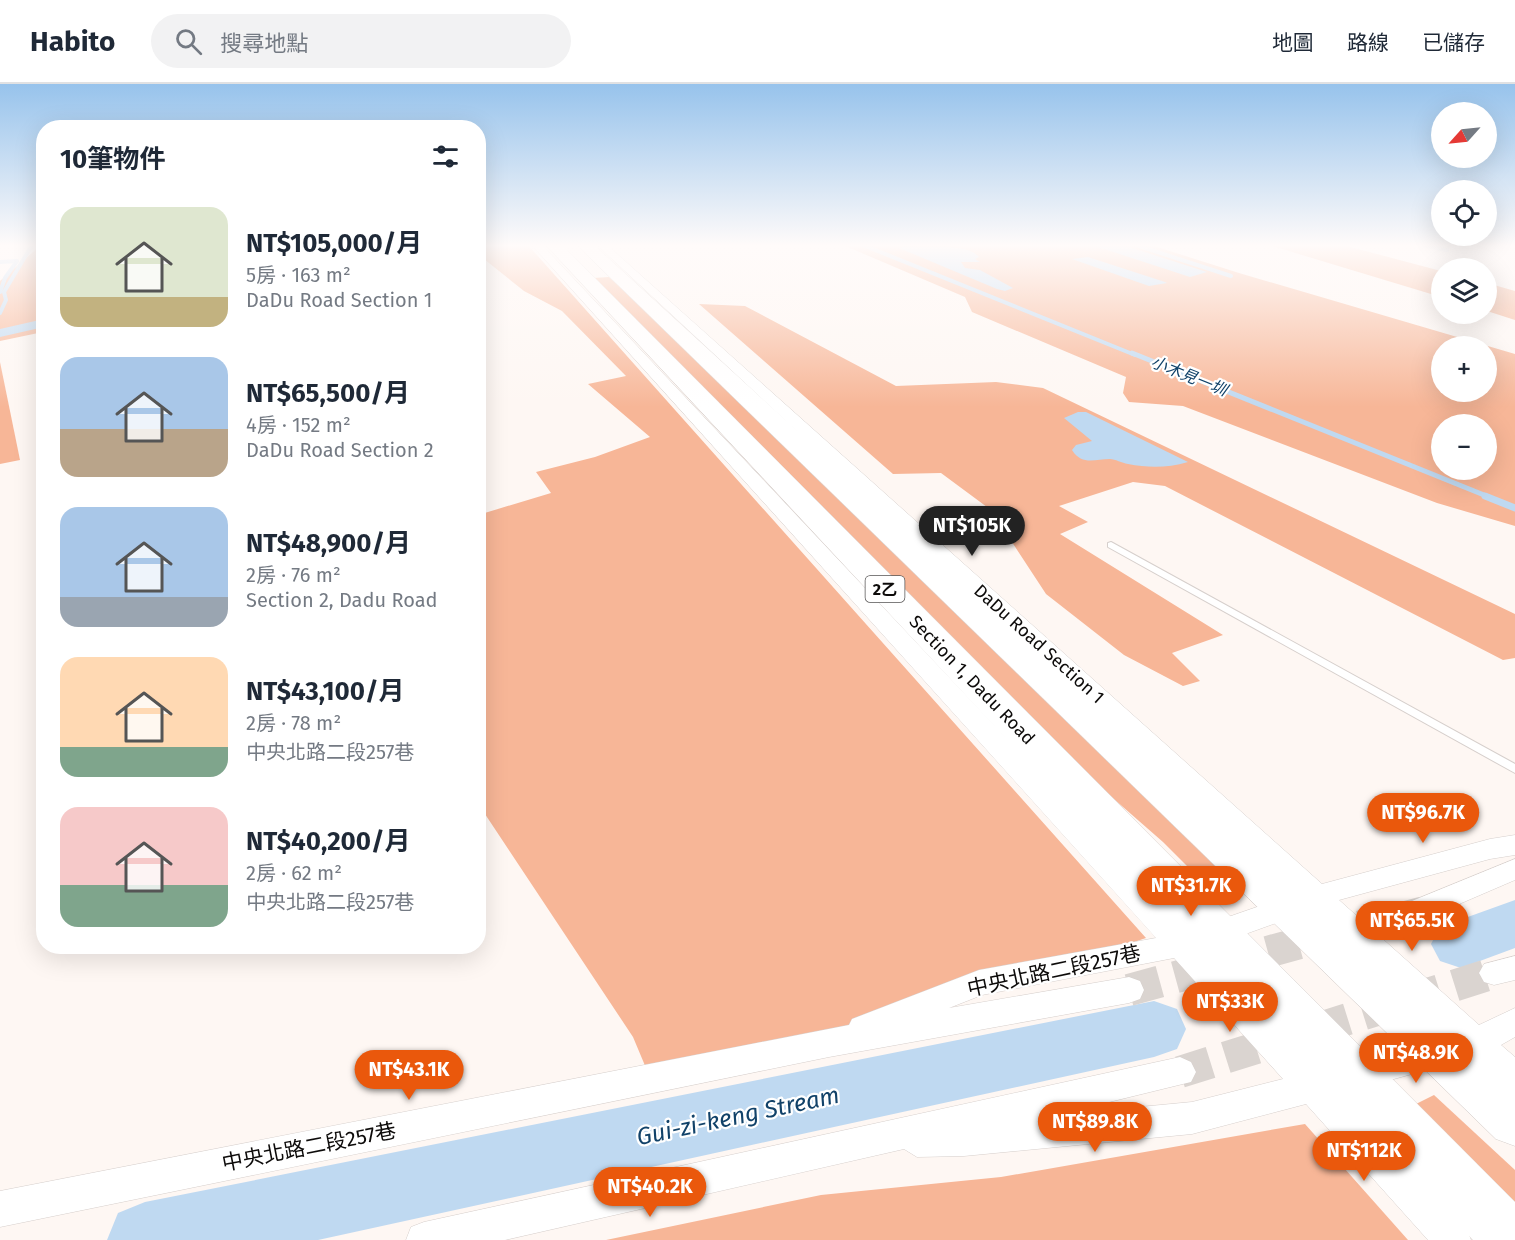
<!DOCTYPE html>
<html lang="zh-TW">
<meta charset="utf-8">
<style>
:root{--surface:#fff;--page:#f2f2f3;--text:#1f2937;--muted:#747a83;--line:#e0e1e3;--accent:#ea580c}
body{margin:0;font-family:"Fira Sans","Noto Sans TC",sans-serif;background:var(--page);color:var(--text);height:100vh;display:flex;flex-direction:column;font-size:22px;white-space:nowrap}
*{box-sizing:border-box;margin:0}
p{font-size:20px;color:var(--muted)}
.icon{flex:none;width:33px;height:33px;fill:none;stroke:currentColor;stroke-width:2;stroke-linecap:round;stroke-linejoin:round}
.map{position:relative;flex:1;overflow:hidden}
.drawer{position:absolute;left:36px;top:36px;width:450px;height:834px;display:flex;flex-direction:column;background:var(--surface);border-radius:24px;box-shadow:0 6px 24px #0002}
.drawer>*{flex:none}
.needle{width:39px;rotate:243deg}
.fabs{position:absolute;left:1431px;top:18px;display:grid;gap:12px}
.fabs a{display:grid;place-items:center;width:66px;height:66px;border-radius:50%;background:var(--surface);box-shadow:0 6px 24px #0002;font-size:30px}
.price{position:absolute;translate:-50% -51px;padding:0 14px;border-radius:21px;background:var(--accent);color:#fff;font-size:20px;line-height:39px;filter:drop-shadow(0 2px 3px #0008)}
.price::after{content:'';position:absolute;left:50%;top:36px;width:18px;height:14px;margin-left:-9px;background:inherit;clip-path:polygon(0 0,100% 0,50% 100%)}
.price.active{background:#222;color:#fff}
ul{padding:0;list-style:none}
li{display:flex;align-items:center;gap:18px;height:150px;padding:0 24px}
li span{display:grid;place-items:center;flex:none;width:168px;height:120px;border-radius:18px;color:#555}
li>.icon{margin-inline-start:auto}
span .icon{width:72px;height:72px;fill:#fffc;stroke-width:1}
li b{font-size:26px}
h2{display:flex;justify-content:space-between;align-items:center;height:72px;padding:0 24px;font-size:26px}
header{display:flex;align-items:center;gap:36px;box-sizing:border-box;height:84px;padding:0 30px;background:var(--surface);border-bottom:2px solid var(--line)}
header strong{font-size:28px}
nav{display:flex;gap:33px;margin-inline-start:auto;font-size:21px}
.search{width:420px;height:54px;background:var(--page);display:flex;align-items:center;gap:15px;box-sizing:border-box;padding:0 21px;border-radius:33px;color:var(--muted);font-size:22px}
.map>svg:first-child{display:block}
.green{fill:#f7b697;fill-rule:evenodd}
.water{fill:#bfd9f1}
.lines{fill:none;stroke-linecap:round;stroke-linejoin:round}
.stream-far2{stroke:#bfd9f1;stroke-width:4}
.stream-far1{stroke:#bfd9f1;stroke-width:5}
.stream{stroke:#bfd9f1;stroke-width:7}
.canal{fill:#bfd9f1;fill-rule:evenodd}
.river{fill:#bfd9f1;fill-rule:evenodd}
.minor-tunnel-far1{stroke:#dad4d0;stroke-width:25;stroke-dasharray:25 12;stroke-linecap:butt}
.minor-tunnel{stroke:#dad4d0;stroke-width:32;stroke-dasharray:32 16;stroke-linecap:butt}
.service-casing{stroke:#d6cfcc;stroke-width:2}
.minor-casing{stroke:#d6cfcc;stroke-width:1}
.primary-casing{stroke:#d6cfcc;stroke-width:1}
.service{fill:#fff;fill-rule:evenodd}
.minor{fill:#fff;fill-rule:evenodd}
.primary{fill:#fff;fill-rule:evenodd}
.labels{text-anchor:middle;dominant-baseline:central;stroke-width:4.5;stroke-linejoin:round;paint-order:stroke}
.far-water-label{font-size:16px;font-style:italic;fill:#114269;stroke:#fff}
.shield{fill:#fff;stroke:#565454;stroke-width:1.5}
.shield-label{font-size:16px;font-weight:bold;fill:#0d0b0a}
.street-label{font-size:18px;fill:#0d0b0a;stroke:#fff}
.near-street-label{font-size:21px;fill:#0d0b0a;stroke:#fff}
.near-water-label{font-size:24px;font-style:italic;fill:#114269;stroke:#fff}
</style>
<header>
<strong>Habito</strong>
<div class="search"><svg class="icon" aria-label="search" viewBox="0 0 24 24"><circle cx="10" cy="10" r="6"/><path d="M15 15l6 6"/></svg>搜尋地點</div>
<nav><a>地圖</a><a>路線</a><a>已儲存</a></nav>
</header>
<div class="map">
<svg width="1515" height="1156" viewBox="0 0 1515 1156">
<rect width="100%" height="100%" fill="#fef7f3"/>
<g class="green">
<path d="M41 161H44L43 248 0 257V197Z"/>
<path d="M478 161H528L1146 854 949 920 646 984 633 953 479 721 478 431 551 409 536 388 595 373 650 353 588 300 626 292 562 227 524 207 479 171Z"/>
<path d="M843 161H1151L1239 189 1515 270V442L1437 419 1183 322 1129 318 1123 309 1126 293 972 228 965 213ZM1442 262H1486V308H1442ZM1442 340H1486V386H1442Z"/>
<path d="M1269 161H1343L1441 187V213Z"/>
<path d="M609 193 625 207 1238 798 1212 807 1163 758 1067 674 593 194Z"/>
<path d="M1487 199 1515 207V236L1487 227Z"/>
<path d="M699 220 745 222 896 302 996 298 1043 304 1515 530V574L1503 576 1165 402 1133 398 1059 422 1088 438 1060 450 1223 551 1172 569 1200 597 1183 602 1124 571 1046 510 991 426 941 389 893 390Z"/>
<path d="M0 278 20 376 0 380Z"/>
<path d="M1434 1011 1515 1086V1126L1412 1022Z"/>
<path d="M1305 1040 1408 1156H606L821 1111 1001 1093Z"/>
</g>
<g class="water">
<path d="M1092 161H1123L1207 188 1190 193Z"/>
<path d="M908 162C927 165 966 158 979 173L975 175 980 178H961L965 184 980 186 1013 204 1005 207 997 205 899 164Z"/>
<path d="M1088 173 1165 198 1167 199 1149 202 1072 175Z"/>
<path d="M1078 328H1086L1188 378C1167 384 1149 384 1128 380 1122 379 1115 375 1110 375 1095 375 1082 382 1072 366L1076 361 1092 357 1064 334Z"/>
</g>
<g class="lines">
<g class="stream-far2">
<path d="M863 161 1135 271"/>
<path d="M1136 161 1231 192"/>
<path d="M1423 161 1447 166"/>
<path d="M0 178 17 177 5 194 0 208"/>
<path d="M0 229 6 216 4 208 32 161"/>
</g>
<path class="stream-far1" d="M1132 269 1489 413"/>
<path class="stream" d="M1485 412 1515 424"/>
<path class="canal" d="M44 235V243L0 253V245Z"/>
<g class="river">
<path d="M1515 816V864L1461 884 1440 877 1431 860 1440 843Z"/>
<path d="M1154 917 1177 925 1186 945 1177 965 1154 973 318 1156H107L118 1129 145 1118Z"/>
</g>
<path class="minor-tunnel-far1" d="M1363 841 1422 825"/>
<g class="minor-tunnel">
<path d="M1129 906 1369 840"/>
<path d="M1180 988 1494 889"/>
</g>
<g class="service-casing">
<path id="service" d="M1111 458 1515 680V689L1108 463V459Z"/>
</g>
<g class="minor-casing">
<g id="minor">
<path d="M532 161H542L1188 847 1294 810 597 161H607L1322 800 1490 755 1515 751V771L1490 775 1339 816 1479 941 1515 924V953L1501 961 1515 973V1009L1504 1005 1470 974 1354 1006 1343 1001 1338 991 1343 981 1447 952 1312 826 1204 865 1319 986 1324 985 1335 989 1340 1000 1337 1006 1466 1143 1471 1156H1428L1306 1020 1192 1050 964 1072 917 1073 904 1065 505 1156H406L411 1143 424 1138 1180 973 1191 978 1196 988 1191 998 1056 1031 1192 1018 1283 995 1174 874 982 911 949 924 1129 893 1140 897 1144 906 1140 915 1129 919 829 973 0 1143V1107L849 941 852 935 979 886 1156 854Z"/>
<path d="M1515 775V796L1422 836 1412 833 1408 825 1412 817Z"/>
<path d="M1515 872V896L1494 901 1484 898 1479 889 1484 880Z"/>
</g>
</g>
<g class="primary-casing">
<g id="primary">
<path d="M546 161H562L1515 1118V1156H1473Z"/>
<path d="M577 161H594L1515 1002V1062L1496 1055Z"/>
</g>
</g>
<use href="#service" class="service"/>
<use href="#minor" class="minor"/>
<use href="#primary" class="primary"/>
</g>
<linearGradient id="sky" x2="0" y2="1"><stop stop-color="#97c3ec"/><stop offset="0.5" stop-color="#fffbfa"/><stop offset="1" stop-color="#fffbfa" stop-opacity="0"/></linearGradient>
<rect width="1515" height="323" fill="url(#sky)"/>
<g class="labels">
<g class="far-water-label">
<text transform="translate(1189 292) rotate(22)">小木見一圳</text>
</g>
<rect class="shield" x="865.5" y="492" width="39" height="26" rx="4.5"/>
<g class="shield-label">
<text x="885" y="505">2乙</text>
</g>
<g class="street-label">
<text transform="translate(1039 560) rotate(42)">DaDu Road Section 1</text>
<text transform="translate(972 596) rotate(46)">Section 1, Dadu Road</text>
</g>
<g class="near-street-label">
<text transform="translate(1054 887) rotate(-12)">中央北路二段257巷</text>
<text transform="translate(309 1063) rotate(-11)">中央北路二段257巷</text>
</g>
<g class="near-water-label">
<text transform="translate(738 1032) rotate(-12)">Gui-zi-keng Stream</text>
</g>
</g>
</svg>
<div class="fabs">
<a><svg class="needle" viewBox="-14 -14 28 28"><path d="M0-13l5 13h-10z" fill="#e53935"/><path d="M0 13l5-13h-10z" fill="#747a83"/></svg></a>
<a><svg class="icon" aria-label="locate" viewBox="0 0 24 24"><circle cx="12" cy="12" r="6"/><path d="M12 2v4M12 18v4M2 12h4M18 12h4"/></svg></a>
<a><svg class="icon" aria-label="layers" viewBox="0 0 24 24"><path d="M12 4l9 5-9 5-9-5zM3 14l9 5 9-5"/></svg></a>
<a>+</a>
<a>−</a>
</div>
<b class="price active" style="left:972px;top:473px">NT$105K</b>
<b class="price" style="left:1423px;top:760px">NT$96.7K</b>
<b class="price" style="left:1191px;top:833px">NT$31.7K</b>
<b class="price" style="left:1412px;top:868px">NT$65.5K</b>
<b class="price" style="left:1230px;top:949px">NT$33K</b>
<b class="price" style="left:1416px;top:1000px">NT$48.9K</b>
<b class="price" style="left:409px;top:1017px">NT$43.1K</b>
<b class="price" style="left:1095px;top:1069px">NT$89.8K</b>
<b class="price" style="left:1364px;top:1098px">NT$112K</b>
<b class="price" style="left:650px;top:1134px">NT$40.2K</b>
<section class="drawer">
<h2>10筆物件<svg class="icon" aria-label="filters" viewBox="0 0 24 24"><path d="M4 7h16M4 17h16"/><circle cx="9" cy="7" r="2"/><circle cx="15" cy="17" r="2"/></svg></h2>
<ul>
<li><span style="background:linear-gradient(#dfe7d0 75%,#c2b280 0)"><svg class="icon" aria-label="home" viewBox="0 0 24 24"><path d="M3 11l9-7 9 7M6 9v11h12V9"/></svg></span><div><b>NT$105,000/月</b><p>5房 · 163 m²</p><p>DaDu Road Section 1</p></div></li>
<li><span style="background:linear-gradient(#a9c7e8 60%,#b9a48a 0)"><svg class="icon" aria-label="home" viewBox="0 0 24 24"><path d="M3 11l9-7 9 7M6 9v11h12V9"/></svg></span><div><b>NT$65,500/月</b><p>4房 · 152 m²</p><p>DaDu Road Section 2</p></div></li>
<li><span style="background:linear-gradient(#a9c7e8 75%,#9aa5b1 0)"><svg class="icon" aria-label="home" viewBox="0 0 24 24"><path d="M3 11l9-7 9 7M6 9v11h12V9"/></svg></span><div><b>NT$48,900/月</b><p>2房 · 76 m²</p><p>Section 2, Dadu Road</p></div></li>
<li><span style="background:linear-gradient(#ffd9b3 75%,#7fa58c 0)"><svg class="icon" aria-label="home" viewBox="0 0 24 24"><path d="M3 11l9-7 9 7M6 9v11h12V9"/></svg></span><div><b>NT$43,100/月</b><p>2房 · 78 m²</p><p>中央北路二段257巷</p></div></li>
<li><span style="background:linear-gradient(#f6c9c9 65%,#7fa58c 0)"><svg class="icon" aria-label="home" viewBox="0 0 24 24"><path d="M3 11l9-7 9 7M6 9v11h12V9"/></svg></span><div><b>NT$40,200/月</b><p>2房 · 62 m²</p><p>中央北路二段257巷</p></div></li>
</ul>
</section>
</div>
